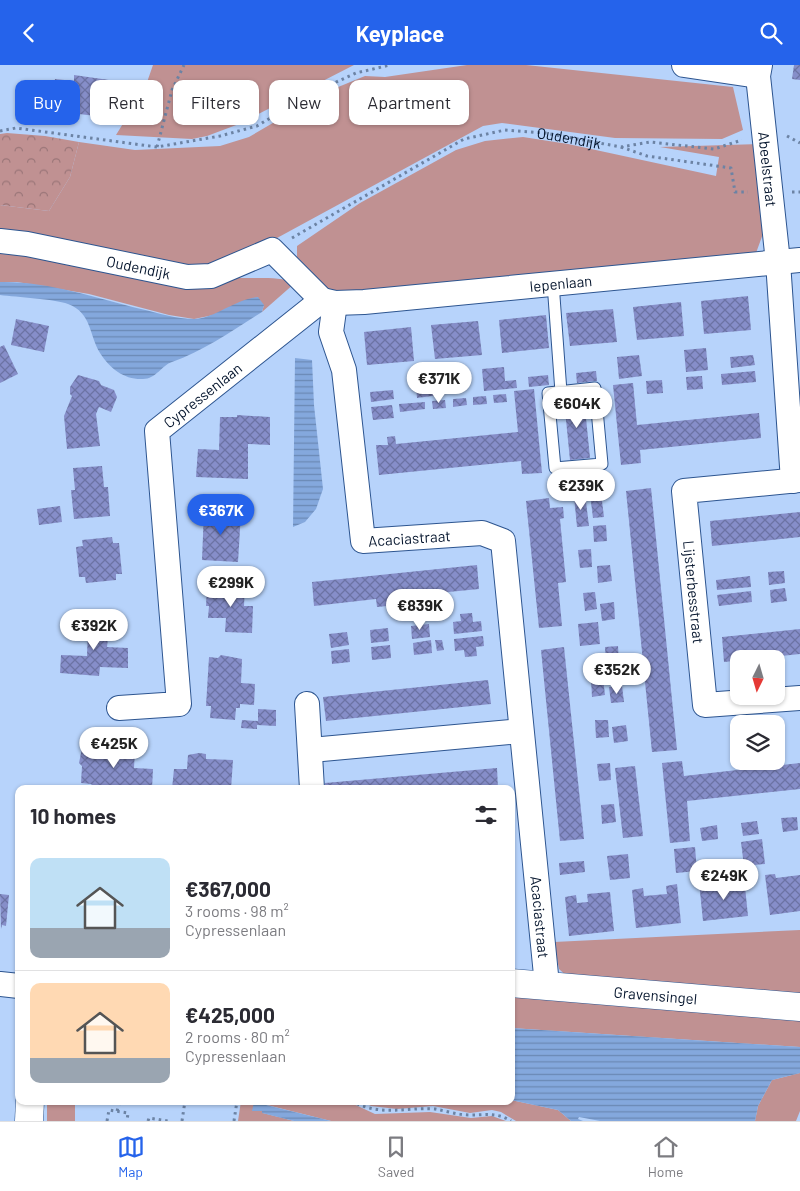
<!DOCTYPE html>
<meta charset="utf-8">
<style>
:root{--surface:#fff;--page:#f2f2f3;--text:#2b2b33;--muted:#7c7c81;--line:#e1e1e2;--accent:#2563eb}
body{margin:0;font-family:Barlow,sans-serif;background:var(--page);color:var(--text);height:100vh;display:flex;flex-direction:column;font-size:19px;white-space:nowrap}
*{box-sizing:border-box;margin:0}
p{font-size:16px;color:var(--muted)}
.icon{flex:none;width:28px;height:28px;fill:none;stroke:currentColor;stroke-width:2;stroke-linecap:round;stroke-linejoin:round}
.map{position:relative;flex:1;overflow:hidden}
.side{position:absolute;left:15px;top:720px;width:500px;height:320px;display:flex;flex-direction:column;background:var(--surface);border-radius:10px;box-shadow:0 1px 4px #0004}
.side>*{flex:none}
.hud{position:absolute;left:15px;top:15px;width:500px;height:45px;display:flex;gap:10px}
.needle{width:32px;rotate:185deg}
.fabs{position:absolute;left:730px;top:585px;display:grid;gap:10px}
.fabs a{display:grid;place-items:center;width:55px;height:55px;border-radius:10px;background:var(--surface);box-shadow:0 1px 4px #0004;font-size:25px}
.price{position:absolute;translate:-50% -42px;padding:0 11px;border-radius:18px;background:#fff;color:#222;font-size:16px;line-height:32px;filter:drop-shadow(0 1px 2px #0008)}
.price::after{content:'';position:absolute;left:50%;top:30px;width:15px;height:11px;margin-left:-8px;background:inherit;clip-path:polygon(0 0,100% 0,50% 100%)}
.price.current{background:var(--accent);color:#fff}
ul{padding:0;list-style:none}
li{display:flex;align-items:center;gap:15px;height:125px;padding:0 15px}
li+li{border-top:1px solid var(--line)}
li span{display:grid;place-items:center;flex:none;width:140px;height:100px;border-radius:10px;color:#555}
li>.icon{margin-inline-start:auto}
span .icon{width:60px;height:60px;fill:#fffc;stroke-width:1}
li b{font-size:21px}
h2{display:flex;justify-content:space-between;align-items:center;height:60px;padding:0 15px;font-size:21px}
.pill{padding:0 18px;border-radius:10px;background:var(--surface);box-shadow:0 1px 4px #0004;font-size:18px;line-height:45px}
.pill.current{background:var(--accent);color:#fff}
header{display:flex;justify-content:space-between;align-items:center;height:65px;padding:0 15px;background:var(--accent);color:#fff;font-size:22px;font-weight:700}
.tabs{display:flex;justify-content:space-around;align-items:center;height:70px;border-top:1px solid var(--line);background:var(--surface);font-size:14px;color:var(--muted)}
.tabs a{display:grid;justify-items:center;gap:2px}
.tabs .current{color:var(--accent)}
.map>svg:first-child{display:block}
.grass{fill:#c09192}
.forest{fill:url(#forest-crowns)}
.water{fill:url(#water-rules)}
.building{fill:url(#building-cross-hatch)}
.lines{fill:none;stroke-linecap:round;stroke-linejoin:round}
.service-casing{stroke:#2d5590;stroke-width:13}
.minor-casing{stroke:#2d5590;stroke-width:26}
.tertiary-casing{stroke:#2d5590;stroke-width:29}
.path{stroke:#6c83a4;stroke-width:3;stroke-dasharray:2.5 4;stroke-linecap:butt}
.service{stroke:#fff;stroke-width:11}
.minor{stroke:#fff;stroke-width:24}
.tertiary{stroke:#fff;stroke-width:28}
.labels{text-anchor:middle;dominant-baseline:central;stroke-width:4;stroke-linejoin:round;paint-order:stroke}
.street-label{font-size:15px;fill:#06162e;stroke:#b7d3fb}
</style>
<header><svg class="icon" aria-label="back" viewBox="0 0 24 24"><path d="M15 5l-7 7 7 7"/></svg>Keyplace<svg class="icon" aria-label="search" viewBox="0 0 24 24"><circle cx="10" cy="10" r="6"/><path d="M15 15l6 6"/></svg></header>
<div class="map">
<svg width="800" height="1056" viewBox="0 0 800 1056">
<defs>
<pattern id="forest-crowns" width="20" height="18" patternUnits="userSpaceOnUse" patternTransform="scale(1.25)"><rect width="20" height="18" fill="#c09192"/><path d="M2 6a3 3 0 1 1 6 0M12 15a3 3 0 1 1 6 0" fill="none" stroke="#9a7578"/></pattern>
<pattern id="water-rules" width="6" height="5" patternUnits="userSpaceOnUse" patternTransform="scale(1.25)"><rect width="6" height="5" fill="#84a8dd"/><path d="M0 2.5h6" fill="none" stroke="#6a88b4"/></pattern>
<pattern id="building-cross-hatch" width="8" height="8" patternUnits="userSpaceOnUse" patternTransform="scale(1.25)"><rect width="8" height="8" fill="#868ec9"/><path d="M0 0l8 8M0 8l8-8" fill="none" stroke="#6c73a4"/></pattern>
</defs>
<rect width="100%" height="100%" fill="#b7d3fb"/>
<g class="grass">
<path d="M153 0H354L239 59 207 71 192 74 116 70 145 23Z"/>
<path d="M467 0H526L733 22 743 65 722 74 615 73 502 58 483 61 244 191 198 203 0 171V140L49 146 70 112 79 77 135 85 220 81 249 72 326 27 365 11 385 12Z"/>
<path d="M523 72 568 79 716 111 719 92 660 82 760 79 764 166 756 188 347 228 331 227 297 192V181L360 138 456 85 485 76Z"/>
<path d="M0 189C77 190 154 204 231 212 252 215 276 210 295 218L262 247 264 240 194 254 169 250 89 229 17 217H0Z"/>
<path d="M800 865V932L571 915 559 904 554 877Z"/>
<path d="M511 931 800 950V982L511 963Z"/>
<path d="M800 1008V1046L796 1056H755L758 1041 772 1015Z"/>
<path d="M511 1035 558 1045 571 1056H516L501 1047 492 1045 470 1048 433 1041 397 1044 371 1041 361 1036Z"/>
<rect x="47" y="1036" width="28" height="20"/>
<path d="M241 1036 266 1039 267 1036H347L375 1049 430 1047 471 1053 492 1051 506 1056H331L255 1037 253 1046H263V1048L294 1056H238Z"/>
</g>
<path class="forest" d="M7 68 45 71 79 77 70 112 49 146 0 140V69Z"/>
<g class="water">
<path d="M0 217C48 216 95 233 141 244 158 248 177 254 194 254 216 253 235 234 258 232L264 240 262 247C233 265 204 286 172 297 162 300 156 314 143 314 125 315 110 304 100 288 89 270 92 248 68 239 54 234 17 232 0 230Z"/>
<path d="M295 293 312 295 314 340 323 424 316 444 305 457 293 462Z"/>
<path d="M511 963 800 982V1008L772 1015 758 1041 755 1056H600L579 1052 578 1054 583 1056H571L558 1045 511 1035Z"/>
<path d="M254 1037 331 1056H294L262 1048V1046H252Z"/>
</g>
<g class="building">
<path d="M794 0H800V15L792 14Z"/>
<path d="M74 10 109 15 105 52 70 48 71 42 52 40V34L47 26 50 21 54 20 55 14 74 16Z"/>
<path d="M748 231 751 265 704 269 701 236Z"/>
<path d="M681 237 684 271 637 275 633 242Z"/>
<path d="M613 244 617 277 570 281 566 248Z"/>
<path d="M546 250 549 283 502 288 499 255Z"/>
<path d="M16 254 49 261 44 287 11 280Z"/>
<path d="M478 256 482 290 435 294 431 260Z"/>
<path d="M411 262 414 296 367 300 364 267Z"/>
<path d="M4 280 18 309 0 318V282Z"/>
<path d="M706 283 708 305 686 307 684 285Z"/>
<path d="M639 290 642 311 619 314 617 292Z"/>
<path d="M753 290 755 300 731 303 730 292Z"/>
<path d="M504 302 505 316 516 315 517 323 484 326 482 304Z"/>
<path d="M596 306 597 316 577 318 576 308Z"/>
<path d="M755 306 756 317 722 320 721 309Z"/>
<path d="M437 309 439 330 417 333 415 311Z"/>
<path d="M78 310 99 316 101 320 114 325 117 332 111 347 99 342 96 349 100 381 67 384 64 351 72 331 70 329V322Z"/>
<path d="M548 310 549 320 529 322 528 312Z"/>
<path d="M702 311 703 324 687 325 686 312Z"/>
<path d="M662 315 663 328 647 329 646 316Z"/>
<path d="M633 318 637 360 759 348 761 373 640 385 641 398 621 400 613 320Z"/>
<path d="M534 324 542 408 522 409 521 396 379 410 376 380H388L387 372 395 371 396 379 518 367 514 326Z"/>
<path d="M393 325 394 334 371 337 370 327Z"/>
<path d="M506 329 507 337 494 338 493 330Z"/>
<path d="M486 331 487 339 473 340V332Z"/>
<path d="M466 333 467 340 453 342V334Z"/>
<path d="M584 333 590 393 570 395 564 335Z"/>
<path d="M445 335 446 343 433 344 432 336Z"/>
<path d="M425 337V344L400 347 399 339Z"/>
<path d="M392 340 394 353 373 355 371 342Z"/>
<path d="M237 350 270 352V380L248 379V414L196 412 198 384 219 385 220 352H237Z"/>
<path d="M102 401 104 422H108L110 451 74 454 71 425H75L73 403Z"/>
<path d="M651 423 677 685 652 687 626 426Z"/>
<path d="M601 428 604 452 593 453 590 429Z"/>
<path d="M585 429 589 461 577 462 574 431Z"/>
<path d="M549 433 550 443 563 442 564 453 560 454 566 517 558 518 562 561 539 563 526 436Z"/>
<path d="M60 441 62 457 39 460 37 444Z"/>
<path d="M204 446 241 448 238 497 202 495Z"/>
<path d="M800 447V472L712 481 710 456Z"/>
<path d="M606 460 607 476 594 477 593 461Z"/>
<path d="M112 472 113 478H119L122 509H116V515L86 518 85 512H79L76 482 83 481 82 475Z"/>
<path d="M591 484 592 502 580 503 578 485Z"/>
<path d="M477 500 479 524 397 532V540L377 542 376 534 314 541 312 517Z"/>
<path d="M610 500 612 516 598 518 597 501Z"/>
<path d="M784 506 785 518 769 520 768 507Z"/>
<path d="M750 511 751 522 717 525 716 515Z"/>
<path d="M223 520H245L244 541H253L252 568 225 567 226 553H208L209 541H206L207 522 223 523Z"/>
<path d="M785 523 787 536 771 538 770 525Z"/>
<path d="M751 526 752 537 719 541 717 530Z"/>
<path d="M595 527 597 544 585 546 583 528Z"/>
<path d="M614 537 615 554 602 556 600 539Z"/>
<path d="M472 548 473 557 481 556 482 566 454 569 453 557 461 556 460 549Z"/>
<path d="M78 550 94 551V554L103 555V558L109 564 107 582 128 583V603L100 602 99 611 60 608 61 590 87 591 88 562H77L73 559V553Z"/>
<path d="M598 557 600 579 580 581 578 559Z"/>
<path d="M429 559 430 572 412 574 411 561Z"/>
<path d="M388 563 389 576 371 578 370 565Z"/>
<path d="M800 564V589L724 597 722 572Z"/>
<path d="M347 567 349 580 331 583 329 569Z"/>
<path d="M483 571 484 581 476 582 477 591 465 592 464 585 455 586 454 574Z"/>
<path d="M431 575 432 588 414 590 413 578Z"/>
<path d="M435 575H442L444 585 437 586Z"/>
<path d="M390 580 391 593 372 595 371 582Z"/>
<path d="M618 581 619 596 606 597 605 582Z"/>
<path d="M564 582 584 774 560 776 541 585Z"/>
<path d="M349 584 350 597 332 599 331 586Z"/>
<path d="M221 590 242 594 241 618 255 619 254 640 240 639V643H236L235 655 210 653 211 641H206L209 592 218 593Z"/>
<path d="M602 591 603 600 589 602 588 593Z"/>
<path d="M603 613 605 630 592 632 591 614Z"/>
<path d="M488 615 491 639 326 656 323 632Z"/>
<path d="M622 621 624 637 611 638 609 622Z"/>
<path d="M258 644 276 645V661L257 660V664L241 663 242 655 258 656Z"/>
<path d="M595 655H608L609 672 596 673Z"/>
<path d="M626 660 628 676 614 678 612 662Z"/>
<path d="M82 683 102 684 105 687H112L115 684 135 685 134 703 153 704 152 724H132V721L104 720 101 722H94L91 719 81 718 82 701 79 698Z"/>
<path d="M199 688 206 689V694L233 695 231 724H172L174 704H187L188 690Z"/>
<path d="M682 696 684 711 800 698V724L687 736 690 776 670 778 662 698Z"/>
<path d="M610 698 611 715 599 716 597 699Z"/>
<path d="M635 701 643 771 623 773 615 703Z"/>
<path d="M497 703 498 724H325V718Z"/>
<path d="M614 739 616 757 602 759 601 740Z"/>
<path d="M797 752 798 765 783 767 781 753Z"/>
<path d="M757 756 759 769 743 771 741 758Z"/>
<path d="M717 760 718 774 702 776 700 763Z"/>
<path d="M762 774 765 799 744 801 741 777Z"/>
<path d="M695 782 697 806 676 808 674 784Z"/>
<path d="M628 789 630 813 610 815 607 791Z"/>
<path d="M584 796 585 807 560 810 559 798Z"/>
<path d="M775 809 776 813 800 810V846L770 850 765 810Z"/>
<path d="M744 812 748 851 703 856 699 817 710 816 711 824 734 821 733 813Z"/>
<path d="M677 819 681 858 636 863 632 825 643 823 644 831 667 829 666 821Z"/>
<path d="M610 827 614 866 569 871 565 832 576 830 577 838 588 837 587 829Z"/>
<path d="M0 829 9 830 6 861 2 860 1 864Z"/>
</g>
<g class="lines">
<g class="service-casing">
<g id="service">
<path d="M553 218 561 327"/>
<path d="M595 323 602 399 555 403 548 328Z"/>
</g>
</g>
<g class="minor-casing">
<g id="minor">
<path d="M684 0 758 11"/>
<path id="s2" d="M760 0 758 11 778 197 793 416"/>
<path id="s3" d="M0 176 27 179 187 212 211 211 272 185 322 235"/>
<path id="s4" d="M322 235 335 238 364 237 800 195"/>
<path id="s5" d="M335 238 331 267 344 305 363 476 482 468 503 476 547 920"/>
<path id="s6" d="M800 415 684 426 705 640 800 633"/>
<path d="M307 639 312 724"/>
<path id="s7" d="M119 643 179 639 157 366 322 235"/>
<path d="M311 685 521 666"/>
<path d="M0 919 19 921"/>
</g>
</g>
<g class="tertiary-casing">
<g id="tertiary">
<path id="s8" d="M511 918 800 942"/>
<path d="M29 1056 30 1036"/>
</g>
</g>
<g class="path">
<path d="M0 66 16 63 157 82 220 71 257 61 310 29 356 8 390 0"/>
<path d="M787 71 800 78"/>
<path d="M157 82 172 25 184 0"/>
<path d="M621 82 647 91 731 103 735 127H748"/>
<path d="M792 127H800"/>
<path id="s1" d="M292 173 464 74 505 65 545 68 621 82 650 77 714 84 742 75"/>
<path d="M351 1036C382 1052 403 1042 435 1044 446 1046 458 1050 470 1050 485 1050 497 1047 511 1056"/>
<path d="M117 1046 120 1036"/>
<path d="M107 1056 109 1045 128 1048 127 1056"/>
<path d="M148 1056 149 1053 168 1056"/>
<path d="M182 1056 185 1036"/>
<path d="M234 1056 237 1036"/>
</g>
<use href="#service" class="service"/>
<use href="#minor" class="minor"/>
<use href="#tertiary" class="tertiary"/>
</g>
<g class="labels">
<g class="street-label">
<text stroke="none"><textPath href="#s1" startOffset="305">Oudendijk</textPath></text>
<text stroke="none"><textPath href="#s2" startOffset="105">Abeelstraat</textPath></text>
<text stroke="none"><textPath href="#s3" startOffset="141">Oudendijk</textPath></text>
<text stroke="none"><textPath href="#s4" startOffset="240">Iepenlaan</textPath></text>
<text stroke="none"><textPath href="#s7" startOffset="392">Cypressenlaan</textPath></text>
<text stroke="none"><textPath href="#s5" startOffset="288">Acaciastraat</textPath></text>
<text stroke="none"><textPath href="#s6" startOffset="218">Lijsterbesstraat</textPath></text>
<text stroke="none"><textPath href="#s5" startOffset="761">Acaciastraat</textPath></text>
<text stroke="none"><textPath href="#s8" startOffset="145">Gravensingel</textPath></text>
</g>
</g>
</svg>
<div class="fabs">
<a><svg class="needle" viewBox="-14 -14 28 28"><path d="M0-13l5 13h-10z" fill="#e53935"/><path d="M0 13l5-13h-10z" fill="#7c7c81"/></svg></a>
<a><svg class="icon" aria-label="layers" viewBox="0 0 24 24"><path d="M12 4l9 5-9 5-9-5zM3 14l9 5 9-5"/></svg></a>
</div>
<b class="price" style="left:439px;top:339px">€371K</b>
<b class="price" style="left:577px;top:364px">€604K</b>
<b class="price" style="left:581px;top:446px">€239K</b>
<b class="price current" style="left:221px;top:471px">€367K</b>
<b class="price" style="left:231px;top:543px">€299K</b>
<b class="price" style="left:420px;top:566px">€839K</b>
<b class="price" style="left:94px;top:586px">€392K</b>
<b class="price" style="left:617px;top:630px">€352K</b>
<b class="price" style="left:114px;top:704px">€425K</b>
<b class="price" style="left:724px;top:836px">€249K</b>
<div class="hud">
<a class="pill current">Buy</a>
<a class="pill">Rent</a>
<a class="pill">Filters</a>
<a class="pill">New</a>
<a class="pill">Apartment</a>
</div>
<section class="side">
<h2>10 homes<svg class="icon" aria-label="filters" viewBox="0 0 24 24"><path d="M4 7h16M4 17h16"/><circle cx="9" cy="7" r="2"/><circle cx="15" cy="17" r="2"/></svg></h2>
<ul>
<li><span style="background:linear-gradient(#bfe0f5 70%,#9aa5b1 0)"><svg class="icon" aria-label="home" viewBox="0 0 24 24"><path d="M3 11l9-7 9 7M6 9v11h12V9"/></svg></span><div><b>€367,000</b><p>3 rooms · 98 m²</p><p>Cypressenlaan</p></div></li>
<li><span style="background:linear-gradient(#ffd9b3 75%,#9aa5b1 0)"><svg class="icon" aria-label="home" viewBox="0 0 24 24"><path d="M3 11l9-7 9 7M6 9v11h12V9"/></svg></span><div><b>€425,000</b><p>2 rooms · 80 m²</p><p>Cypressenlaan</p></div></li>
</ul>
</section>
</div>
<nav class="tabs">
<a class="current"><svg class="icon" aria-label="map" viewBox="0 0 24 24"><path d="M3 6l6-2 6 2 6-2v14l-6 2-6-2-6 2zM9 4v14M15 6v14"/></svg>Map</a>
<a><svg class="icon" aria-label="saved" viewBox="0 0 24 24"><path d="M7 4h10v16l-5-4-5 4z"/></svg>Saved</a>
<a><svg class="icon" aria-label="home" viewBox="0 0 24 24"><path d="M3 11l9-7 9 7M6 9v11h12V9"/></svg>Home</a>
</nav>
